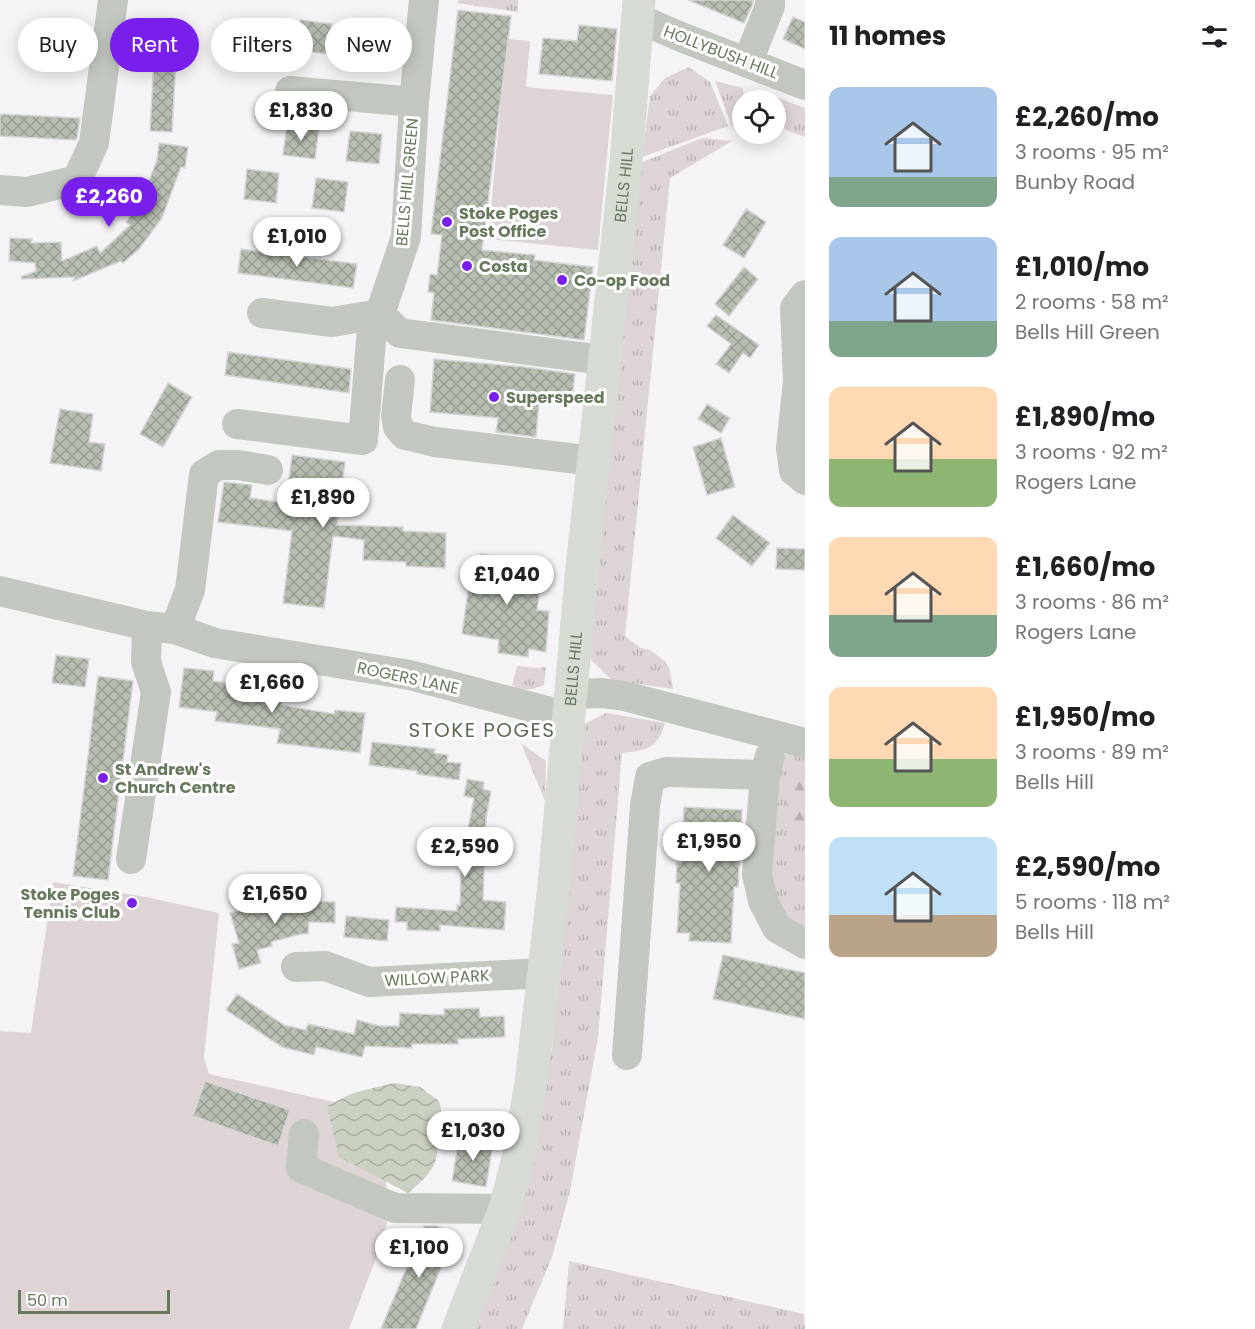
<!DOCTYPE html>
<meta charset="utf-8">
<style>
:root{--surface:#fff;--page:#f2f2f2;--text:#202124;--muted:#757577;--accent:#781feb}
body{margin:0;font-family:Poppins,sans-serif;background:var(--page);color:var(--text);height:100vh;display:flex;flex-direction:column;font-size:22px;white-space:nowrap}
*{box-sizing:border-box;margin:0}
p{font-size:20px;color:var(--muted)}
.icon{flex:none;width:33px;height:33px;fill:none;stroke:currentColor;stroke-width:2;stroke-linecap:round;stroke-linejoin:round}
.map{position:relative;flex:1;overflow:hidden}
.sheet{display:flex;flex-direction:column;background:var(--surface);width:450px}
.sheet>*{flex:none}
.top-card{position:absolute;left:18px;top:18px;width:570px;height:54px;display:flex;gap:12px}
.tools{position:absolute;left:732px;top:90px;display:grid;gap:12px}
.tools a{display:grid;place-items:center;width:54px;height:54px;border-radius:50%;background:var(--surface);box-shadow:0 3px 15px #0003;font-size:30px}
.scale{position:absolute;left:18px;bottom:15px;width:152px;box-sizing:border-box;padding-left:6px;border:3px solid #66795c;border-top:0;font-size:16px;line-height:21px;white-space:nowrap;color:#66795c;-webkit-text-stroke:4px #fff;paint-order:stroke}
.price{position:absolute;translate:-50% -51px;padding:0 14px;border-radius:21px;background:#fff;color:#222;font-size:20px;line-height:39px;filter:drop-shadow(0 2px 3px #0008)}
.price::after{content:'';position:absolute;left:50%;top:36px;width:18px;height:14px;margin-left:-9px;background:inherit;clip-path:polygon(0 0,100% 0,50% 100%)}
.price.selected{background:var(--accent);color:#fff}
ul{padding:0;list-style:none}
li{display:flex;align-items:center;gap:18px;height:150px;padding:0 24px}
li span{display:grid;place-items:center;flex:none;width:168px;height:120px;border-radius:12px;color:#555}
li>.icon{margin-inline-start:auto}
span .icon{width:72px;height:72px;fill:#fffc;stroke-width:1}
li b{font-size:26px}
h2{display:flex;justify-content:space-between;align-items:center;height:72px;padding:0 24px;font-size:26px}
.tag{padding:0 21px;border-radius:27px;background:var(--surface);box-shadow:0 3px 15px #0003;font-size:21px;line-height:54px}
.tag.selected{background:var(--accent);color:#fff}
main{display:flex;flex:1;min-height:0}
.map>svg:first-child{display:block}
.grass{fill:url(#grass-tufts)}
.forest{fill:url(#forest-firs)}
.park{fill:#ded4d6}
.water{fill:url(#water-waves)}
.building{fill:url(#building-cross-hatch);stroke:#d8d5d7;stroke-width:1.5}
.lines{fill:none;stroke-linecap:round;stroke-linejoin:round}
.minor{stroke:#c2c8bf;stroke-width:30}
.major{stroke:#d6dbd4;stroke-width:33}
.poi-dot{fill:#781feb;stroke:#fff;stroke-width:2}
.labels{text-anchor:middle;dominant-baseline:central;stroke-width:6;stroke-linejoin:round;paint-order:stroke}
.street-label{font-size:16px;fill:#66795c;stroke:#fff}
.poi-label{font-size:16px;font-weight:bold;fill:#66795c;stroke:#fff;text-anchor:start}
.quarter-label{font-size:20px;letter-spacing:1.5px;fill:#5b6a52;stroke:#fff}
</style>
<main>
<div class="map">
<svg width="805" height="1329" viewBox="0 0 805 1329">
<defs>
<pattern id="grass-tufts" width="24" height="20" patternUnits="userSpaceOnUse" patternTransform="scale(1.5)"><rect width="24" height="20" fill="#ded4d6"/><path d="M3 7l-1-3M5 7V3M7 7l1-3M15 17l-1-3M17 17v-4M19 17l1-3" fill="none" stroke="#b8b1b1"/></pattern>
<pattern id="forest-firs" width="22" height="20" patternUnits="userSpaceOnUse" patternTransform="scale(1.5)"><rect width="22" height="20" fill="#ded4d6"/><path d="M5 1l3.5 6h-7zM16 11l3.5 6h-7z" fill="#b8b1b1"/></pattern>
<pattern id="water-waves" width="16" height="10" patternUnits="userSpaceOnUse" patternTransform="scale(1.5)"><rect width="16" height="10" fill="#cad1c2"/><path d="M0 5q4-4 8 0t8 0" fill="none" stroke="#a8aea1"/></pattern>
<pattern id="building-cross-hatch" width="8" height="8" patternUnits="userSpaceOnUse" patternTransform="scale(1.5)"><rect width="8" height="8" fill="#b6bdb1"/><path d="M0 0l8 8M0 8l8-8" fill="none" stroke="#989e93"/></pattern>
</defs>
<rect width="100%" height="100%" fill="#f6f3f6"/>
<g class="grass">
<path d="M459 0H518V12L457 3Z"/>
<path d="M689 67 710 82 728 126 642 157 650 96 665 78Z"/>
<path d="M715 81 743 88C744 103 743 115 732 127Z"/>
<path d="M761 91 805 108V137L776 126V100H762Z"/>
<path d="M702 138 732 141 670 178 625 636 641 648 650 650 666 662 670 671 673 689 612 680 591 660V638L640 163Z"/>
<path d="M517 666 537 668 546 667 544 685C532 690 523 692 512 685Z"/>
<path d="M606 713 665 723C657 750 646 750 622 753L598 1037 570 1191 552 1257 522 1329H471L519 1213 552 1049 575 754 584 724Z"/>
<path d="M521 743 546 761 545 801Z"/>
<path d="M800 749 805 752V928L783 915 769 877 778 772 784 755Z"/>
<path d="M569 1261 804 1314 805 1329H563Z"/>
</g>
<path class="forest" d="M804 774H805V835L783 824 789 789Z"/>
<g class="park">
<path d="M507 39 530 41 526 87 613 95 598 250 488 239Z"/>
<path d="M53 882 146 897 219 913 204 1058 209 1074 387 1114 386 1193 390 1214 375 1261 349 1329H0V1031L31 1033Z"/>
</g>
<path class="water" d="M394 1083 420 1087 439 1101 444 1121C433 1139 439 1135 437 1154 434 1172 421 1182 408 1193L339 1157 327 1106 353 1093Z"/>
<g class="building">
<path d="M688 0H753V3L744 23Z"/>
<path d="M458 10 511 16 482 250 535 255 534 260 593 267 584 340 431 320 434 293 428 292 430 274 437 275 442 235 431 234Z"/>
<path d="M793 17 805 22V49L783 39Z"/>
<path d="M300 20 332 24 328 54 296 50Z"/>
<path d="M579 25 617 29 612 81 539 74 543 38 577 41Z"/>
<path d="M364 28 396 32 392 62 360 58Z"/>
<path d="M155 40 177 41 172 132 150 131Z"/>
<path d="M0 114 80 118 77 138 76 140 0 136Z"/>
<path d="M287 125 319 129 315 159 283 155Z"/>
<path d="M350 131 382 134 379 164 346 161Z"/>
<path d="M159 143 188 147 185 168 181 167 162 218 139 249 123 263 121 261 73 281 75 277 22 279 21 277 36 271 35 263 9 261 10 238 32 239 31 243 61 242 62 261 97 246 100 253 130 225 126 222 141 202 157 160Z"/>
<path d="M247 169 279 173 276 203 244 199Z"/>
<path d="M316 178 348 182 344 212 312 208Z"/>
<path d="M746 209 766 222 744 258 723 245Z"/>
<path d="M241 249 357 264 353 288 238 273Z"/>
<path d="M744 267 758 279 729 316 715 304Z"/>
<path d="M716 315 759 345 750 358 743 353 729 373 716 364 731 344 707 326Z"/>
<path d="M228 352 351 369 349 393 225 375Z"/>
<path d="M434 359 525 367 575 374 573 391 539 402 536 437 496 432 498 418 430 412Z"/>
<path d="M168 383 192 397 163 447 140 434Z"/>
<path d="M707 404 730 418 721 433 698 419Z"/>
<path d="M60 409 93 414 89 442 105 444 101 471 50 463Z"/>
<path d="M721 438 735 487 707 495 693 447Z"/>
<path d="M292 455 345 462 337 525 403 527V531L446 533 445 568 406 566V562L363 560 364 540 333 536 324 608 283 603 292 531 218 522 224 482 252 485 250 498 286 503Z"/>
<path d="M733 515 770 543 752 566 716 538Z"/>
<path d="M777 548 805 549V570L776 569Z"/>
<path d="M481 554 543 564 537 610 549 611 546 652 529 649 528 657 498 653 499 640 462 634 469 584 476 585Z"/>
<path d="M56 655 89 659 85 687 52 683Z"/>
<path d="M184 668 214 671 213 681 250 686 249 690 283 695 281 705 334 714 335 710 365 713 360 753 277 743 280 729 215 721 217 712 179 707Z"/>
<path d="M98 676 133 681 108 880 73 876Z"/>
<path d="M372 742 435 749 434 753 448 755 447 762 461 763 459 780 417 774V771L369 765Z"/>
<path d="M467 779 484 782 483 789 491 791 486 819 483 900 506 902 504 930 440 925V931L407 930V922H395L396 907 457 911V905H460L461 864 449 863 450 839H466L474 798 464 796Z"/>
<path d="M684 807 742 810 738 887H734L731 943 689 941 690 933H677L680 883H676L677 862 681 863Z"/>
<path d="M278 900 335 902V923L309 922 308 934H301L271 942 272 946 257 950 261 963 239 969 232 944 239 943 230 913Z"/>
<path d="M346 916 389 920 387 941 344 937Z"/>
<path d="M723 955 805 973V1019L713 999Z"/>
<path d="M237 994 284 1025 306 1030 308 1024 354 1034 357 1020 380 1026H399L400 1013 444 1015V1009L479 1008 480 1017 504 1016 505 1037 458 1039V1044H412V1048L365 1046 362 1057 316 1047 314 1055 282 1047 226 1010Z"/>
<path d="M205 1081 290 1110 278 1146 193 1116Z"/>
<path d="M459 1138 493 1143 486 1187 452 1181Z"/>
<path d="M424 1226H436L455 1233 416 1329H381Z"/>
</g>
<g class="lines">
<g class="minor">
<path d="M637 18 681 37 805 85"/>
<path d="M748 61 770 6V0"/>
<path d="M290 91 414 102"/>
<path d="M0 190 27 192 77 180 94 143 113 0"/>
<path d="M805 295 795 308 798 381 791 448 794 471 805 480"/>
<path d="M262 313 332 322 380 314 406 237 414 102 424 0"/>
<path d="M380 314 400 333 603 360"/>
<path d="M400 380 396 416 398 427 405 435 435 442 594 461"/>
<path d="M237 424 363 440 373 315"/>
<path d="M0 591 147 626 175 629 215 643 410 675 569 717"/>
<path d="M175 629 190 590 204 474 219 465H238L268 470"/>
<path d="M571 694 602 693 624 696 805 743"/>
<path d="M770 756 765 775 757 875 763 901 777 928 805 944"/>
<path d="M131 859 156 692 146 662 147 626"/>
<path d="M296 967 325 966 369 982 545 973"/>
<path d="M627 1055 645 806 650 777 667 772 765 775"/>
<path d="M304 1134 301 1168 395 1208 505 1209"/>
</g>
<path class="major" id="s1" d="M458 1329 505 1209 518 1158 531 1083 554 885 581 577 626 162 639 0"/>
</g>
<g class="poi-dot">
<circle cx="447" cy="222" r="6"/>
<circle cx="467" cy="266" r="6"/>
<circle cx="562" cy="280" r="6"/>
<circle cx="494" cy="397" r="6"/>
<circle cx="103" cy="778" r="6"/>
<circle cx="132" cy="903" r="6"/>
</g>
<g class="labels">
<g class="street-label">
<text transform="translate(721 52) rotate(21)">HOLLYBUSH HILL</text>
<text transform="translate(407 182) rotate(-85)">BELLS HILL GREEN</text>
<text stroke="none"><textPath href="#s1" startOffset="1160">BELLS HILL</textPath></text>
<text stroke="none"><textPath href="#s1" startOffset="674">BELLS HILL</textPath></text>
<text transform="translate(408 678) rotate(12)">ROGERS LANE</text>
<text transform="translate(437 978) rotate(-3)">WILLOW PARK</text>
</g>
<g class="poi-label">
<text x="459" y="213">Stoke Poges<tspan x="459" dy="18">Post Office</tspan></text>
<text x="479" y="266">Costa</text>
<text x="574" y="280">Co-op Food</text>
<text x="506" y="397">Superspeed</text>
<text x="115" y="769">St Andrew's<tspan x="115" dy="18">Church Centre</tspan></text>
<text x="120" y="894" text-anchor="end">Stoke Poges<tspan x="120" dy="18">Tennis Club</tspan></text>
</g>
<g class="quarter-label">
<text x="482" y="730">STOKE POGES</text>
</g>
</g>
</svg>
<div class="tools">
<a><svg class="icon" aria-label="locate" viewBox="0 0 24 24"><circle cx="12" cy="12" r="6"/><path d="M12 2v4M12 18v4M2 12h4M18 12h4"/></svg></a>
</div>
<div class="scale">50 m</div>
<b class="price" style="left:301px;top:142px">£1,830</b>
<b class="price selected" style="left:109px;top:228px">£2,260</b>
<b class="price" style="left:297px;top:268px">£1,010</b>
<b class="price" style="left:323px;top:529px">£1,890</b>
<b class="price" style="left:507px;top:606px">£1,040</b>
<b class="price" style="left:272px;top:714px">£1,660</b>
<b class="price" style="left:709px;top:873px">£1,950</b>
<b class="price" style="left:465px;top:878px">£2,590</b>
<b class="price" style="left:275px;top:925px">£1,650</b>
<b class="price" style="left:473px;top:1162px">£1,030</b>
<b class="price" style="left:419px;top:1279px">£1,100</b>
<div class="top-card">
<a class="tag">Buy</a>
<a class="tag selected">Rent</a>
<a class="tag">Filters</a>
<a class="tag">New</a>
</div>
</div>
<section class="sheet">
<h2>11 homes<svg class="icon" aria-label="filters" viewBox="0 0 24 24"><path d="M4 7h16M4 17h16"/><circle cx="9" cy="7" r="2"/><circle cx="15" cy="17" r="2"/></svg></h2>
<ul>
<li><span style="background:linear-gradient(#a9c7e8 75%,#7fa58c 0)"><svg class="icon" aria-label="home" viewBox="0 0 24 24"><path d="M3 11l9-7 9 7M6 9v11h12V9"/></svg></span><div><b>£2,260/mo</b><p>3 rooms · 95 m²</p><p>Bunby Road</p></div></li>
<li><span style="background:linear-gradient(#a9c7e8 70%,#7fa58c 0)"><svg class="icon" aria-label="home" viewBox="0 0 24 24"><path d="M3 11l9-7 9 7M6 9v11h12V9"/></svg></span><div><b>£1,010/mo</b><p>2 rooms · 58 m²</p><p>Bells Hill Green</p></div></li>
<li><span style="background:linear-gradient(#ffd9b3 60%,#8fb573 0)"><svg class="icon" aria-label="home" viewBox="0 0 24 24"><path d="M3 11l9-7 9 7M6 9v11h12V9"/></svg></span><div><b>£1,890/mo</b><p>3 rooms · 92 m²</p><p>Rogers Lane</p></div></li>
<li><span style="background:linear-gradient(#ffd9b3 65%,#7fa58c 0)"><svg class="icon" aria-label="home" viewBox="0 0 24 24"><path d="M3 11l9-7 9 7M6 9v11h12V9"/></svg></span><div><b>£1,660/mo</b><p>3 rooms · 86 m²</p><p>Rogers Lane</p></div></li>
<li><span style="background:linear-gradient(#ffd9b3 60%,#8fb573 0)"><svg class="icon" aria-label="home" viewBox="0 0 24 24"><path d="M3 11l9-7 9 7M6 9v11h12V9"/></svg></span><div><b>£1,950/mo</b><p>3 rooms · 89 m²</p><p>Bells Hill</p></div></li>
<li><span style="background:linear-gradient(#bfe0f5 65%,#b9a48a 0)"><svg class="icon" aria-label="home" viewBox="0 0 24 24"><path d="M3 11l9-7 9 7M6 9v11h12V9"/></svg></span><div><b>£2,590/mo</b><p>5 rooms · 118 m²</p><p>Bells Hill</p></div></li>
</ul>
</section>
</main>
